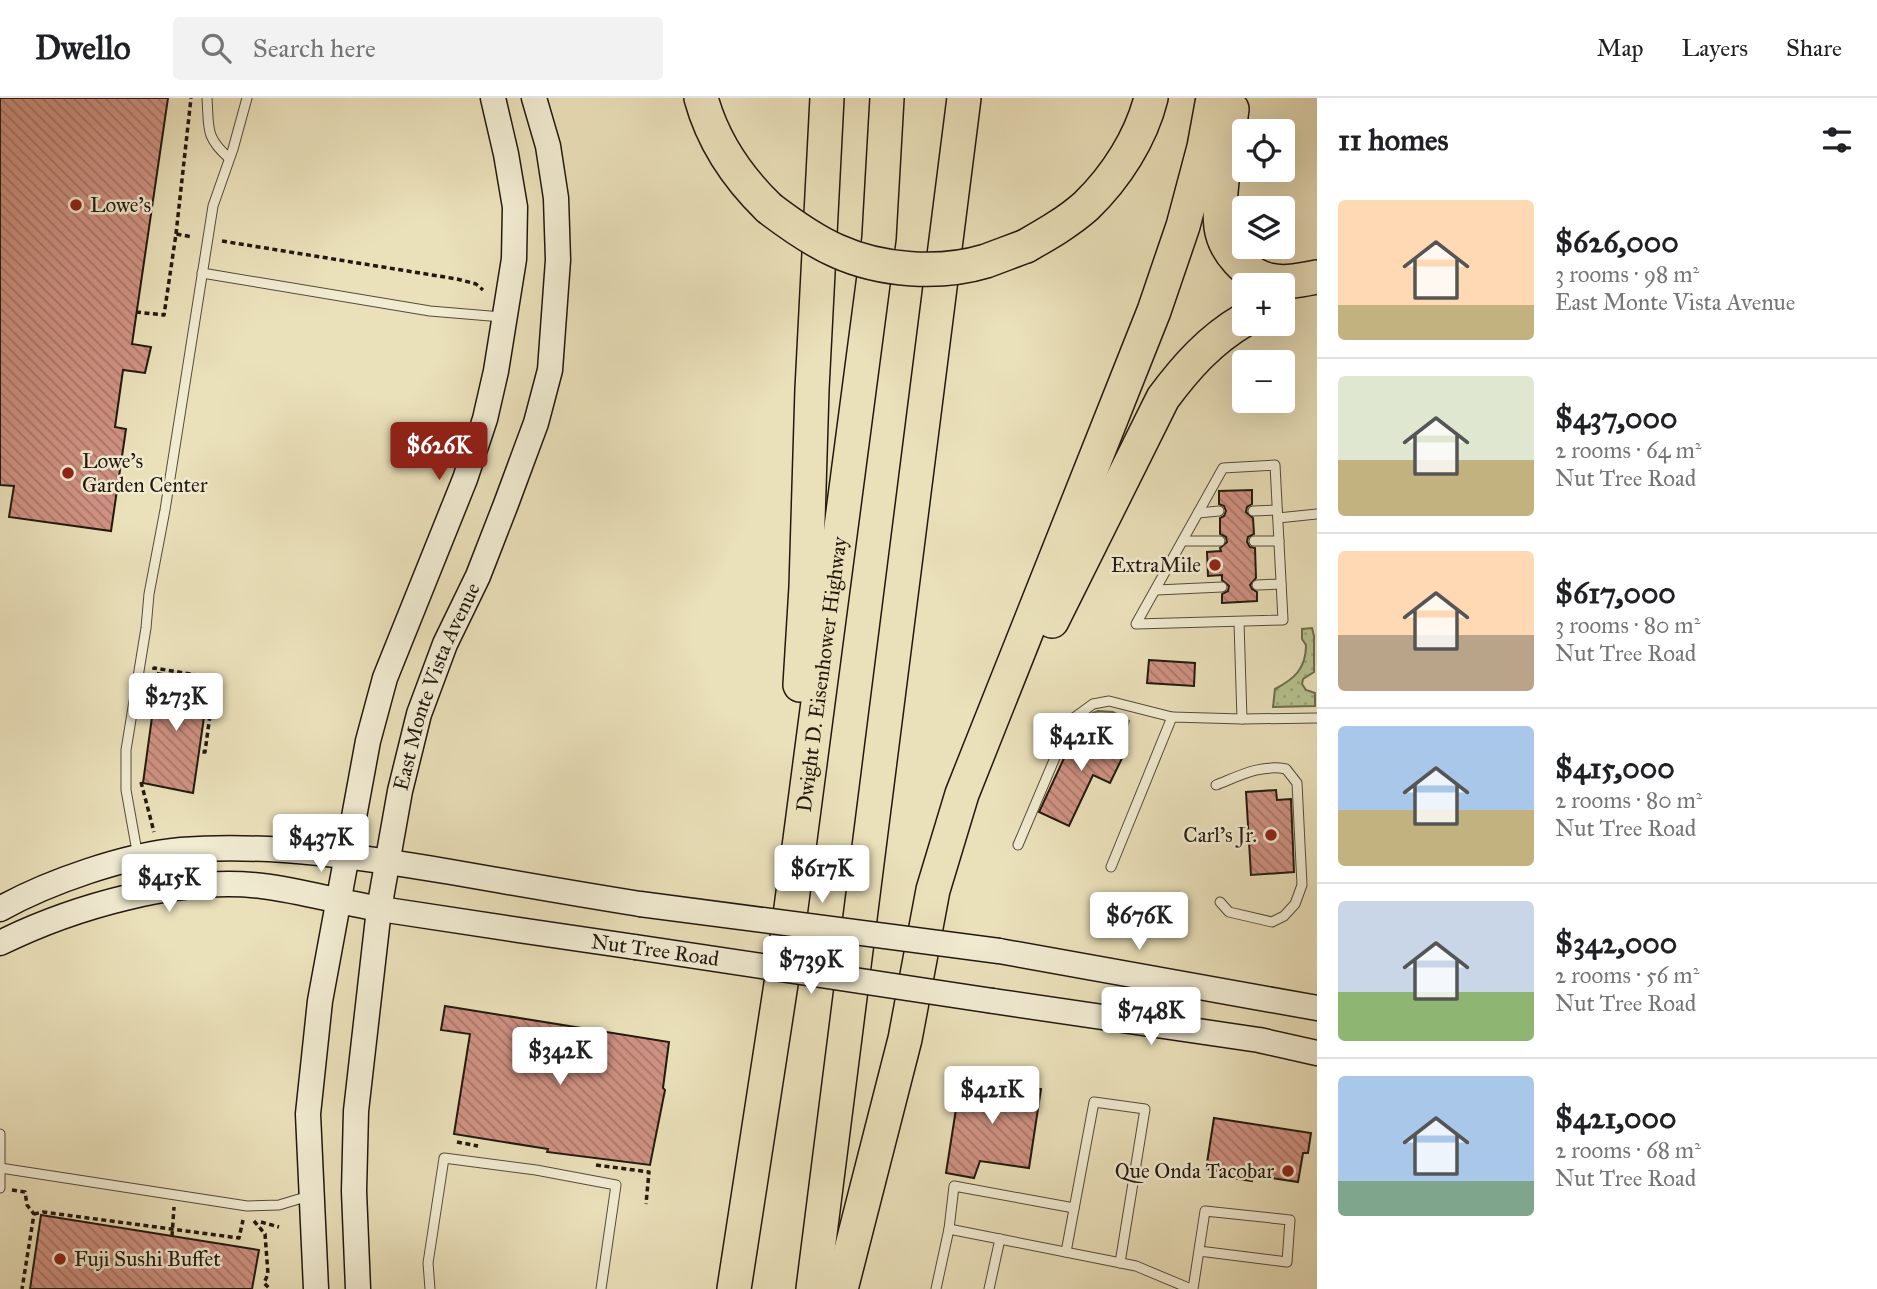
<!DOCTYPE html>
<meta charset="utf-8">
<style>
:root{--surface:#fff;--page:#f2f2f2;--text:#202124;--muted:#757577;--line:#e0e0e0;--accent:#8f2418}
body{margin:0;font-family:"IM FELL Great Primer",serif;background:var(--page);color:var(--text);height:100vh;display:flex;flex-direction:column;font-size:26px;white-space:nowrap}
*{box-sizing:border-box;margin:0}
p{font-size:23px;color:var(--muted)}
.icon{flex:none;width:38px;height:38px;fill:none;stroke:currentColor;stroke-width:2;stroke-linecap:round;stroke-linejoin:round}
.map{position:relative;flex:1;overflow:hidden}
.side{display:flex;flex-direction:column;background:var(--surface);width:560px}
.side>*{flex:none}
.buttons{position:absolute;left:1232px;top:21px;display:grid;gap:14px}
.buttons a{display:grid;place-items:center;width:63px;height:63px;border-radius:7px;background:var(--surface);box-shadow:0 7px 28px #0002;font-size:35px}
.price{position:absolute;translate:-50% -60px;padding:0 16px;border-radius:7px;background:#fff;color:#222;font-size:23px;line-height:46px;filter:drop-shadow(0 2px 4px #0008)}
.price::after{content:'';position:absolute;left:50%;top:42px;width:21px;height:16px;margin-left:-10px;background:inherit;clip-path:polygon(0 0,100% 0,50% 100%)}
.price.current{background:var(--accent);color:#fff}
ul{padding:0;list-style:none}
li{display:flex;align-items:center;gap:21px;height:175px;padding:0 21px}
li+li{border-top:2px solid var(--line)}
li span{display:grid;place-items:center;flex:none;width:196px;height:140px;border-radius:7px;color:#555}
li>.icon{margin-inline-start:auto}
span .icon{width:84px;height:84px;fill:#fffc;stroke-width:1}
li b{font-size:30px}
h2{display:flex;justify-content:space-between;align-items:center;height:84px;padding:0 21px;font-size:30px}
header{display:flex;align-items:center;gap:42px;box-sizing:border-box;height:98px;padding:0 35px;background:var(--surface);border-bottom:2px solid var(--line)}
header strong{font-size:33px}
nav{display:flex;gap:38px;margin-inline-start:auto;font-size:24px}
.search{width:490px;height:63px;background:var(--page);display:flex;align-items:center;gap:18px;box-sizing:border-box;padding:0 24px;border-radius:7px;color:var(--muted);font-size:26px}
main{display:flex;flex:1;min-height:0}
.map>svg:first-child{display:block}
.grass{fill:url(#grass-dots);stroke:#6c6e4f;stroke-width:2}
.building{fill:url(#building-back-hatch);stroke:#22190e;stroke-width:2}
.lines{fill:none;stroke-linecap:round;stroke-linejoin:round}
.lane-casing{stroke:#544b39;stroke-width:11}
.secondary-casing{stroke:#22190e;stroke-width:27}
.highway-casing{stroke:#22190e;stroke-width:36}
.path{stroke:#22190e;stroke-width:3.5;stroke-dasharray:5 3.5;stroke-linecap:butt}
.lane{stroke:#f1ebd2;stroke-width:9}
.secondary{stroke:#f1ebd2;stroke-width:24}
.highway{stroke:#eae0ba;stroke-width:33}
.secondary-bridge-casing{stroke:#22190e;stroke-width:27;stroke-linecap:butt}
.highway-bridge-casing{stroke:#22190e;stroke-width:36;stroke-linecap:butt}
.secondary-bridge{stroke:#f1ebd2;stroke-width:24}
.highway-bridge{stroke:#eae0ba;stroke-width:33}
.poi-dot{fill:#8f2418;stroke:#f1ebd2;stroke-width:2.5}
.labels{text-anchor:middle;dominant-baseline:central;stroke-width:5;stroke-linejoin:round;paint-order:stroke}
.poi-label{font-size:21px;fill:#22190e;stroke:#f1ebd2;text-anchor:start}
.street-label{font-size:21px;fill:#22190e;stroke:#f1ebd2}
</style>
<header>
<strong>Dwello</strong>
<div class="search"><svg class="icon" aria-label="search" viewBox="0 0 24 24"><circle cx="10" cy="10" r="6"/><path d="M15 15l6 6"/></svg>Search here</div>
<nav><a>Map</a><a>Layers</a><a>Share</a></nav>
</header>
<main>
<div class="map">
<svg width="1317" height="1191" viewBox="0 0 1317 1191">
<defs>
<pattern id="grass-dots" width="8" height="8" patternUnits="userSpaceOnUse" patternTransform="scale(1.75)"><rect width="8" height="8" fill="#b6c290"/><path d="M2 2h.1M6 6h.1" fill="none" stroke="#9ca67b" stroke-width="1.8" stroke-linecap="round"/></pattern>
<pattern id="building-back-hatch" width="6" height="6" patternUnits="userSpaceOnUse" patternTransform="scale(1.75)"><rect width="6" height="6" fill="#d09283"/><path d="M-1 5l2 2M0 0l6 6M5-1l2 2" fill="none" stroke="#a8766a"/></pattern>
</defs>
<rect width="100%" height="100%" fill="#eae0ba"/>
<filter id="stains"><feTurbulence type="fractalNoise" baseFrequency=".00286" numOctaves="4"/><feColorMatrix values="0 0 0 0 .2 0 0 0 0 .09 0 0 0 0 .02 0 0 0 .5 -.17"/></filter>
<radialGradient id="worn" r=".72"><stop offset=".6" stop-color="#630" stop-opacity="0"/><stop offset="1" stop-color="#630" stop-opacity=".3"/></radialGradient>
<g class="grass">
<path d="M1312 530 1314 538V574L1303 581 1302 586 1306 592 1315 595V608L1273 609 1275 591C1294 581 1306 571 1306 547L1302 541V531Z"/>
<path d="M1098 613 1113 614 1129 623 1122 642 1095 630 1090 616Z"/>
</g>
<g class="building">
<path d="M0 0H168L132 246 151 249 145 275 123 272 115 329 126 331 111 433 9 419 14 388 0 387Z"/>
<path d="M1252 392V406L1247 409 1246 414 1253 420 1254 436 1248 439 1247 444 1250 449 1255 450 1256 480 1250 487 1252 491 1257 494V503L1222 505V496L1228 493 1229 488 1222 482V477L1208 478 1207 454 1221 453 1220 450 1227 444 1226 439 1220 436V420L1224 418 1226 413 1224 408 1219 406V393Z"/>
<path d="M1149 562 1195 565 1194 588 1147 585Z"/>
<path d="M158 575 209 585 193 695 143 685Z"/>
<path d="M1079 628 1127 650 1110 685 1093 677 1069 728 1039 714Z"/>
<path d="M1276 692 1277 702 1291 701 1294 774 1251 777 1246 694Z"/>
<path d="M445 908 669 944 663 990 665 992 650 1067 547 1054 548 1051 454 1036 470 936 441 932Z"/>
<path d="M961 979 1041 991 1029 1070 980 1063 974 1080 946 1075Z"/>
<path d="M1214 1020 1311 1035 1308 1055H1303L1298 1084 1253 1077 1252 1083 1225 1079V1074L1206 1071Z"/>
<path d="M41 1117 259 1152 252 1191H30Z"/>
</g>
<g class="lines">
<g class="lane-casing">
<g id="lane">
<path d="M207 0C209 30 205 39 229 60"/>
<path d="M202 175 430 213 502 219"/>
<path d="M1275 367 1283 522 1136 526 1223 370Z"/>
<path d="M1253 413 1277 412"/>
<path d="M1198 415 1219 413"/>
<path d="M1278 420 1317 416"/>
<path d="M1183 443H1220"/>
<path d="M1254 443H1279"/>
<path d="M1257 487 1281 486"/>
<path d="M1157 492 1222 489"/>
<path d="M1239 524 1242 621"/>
<path d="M1216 687C1239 678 1261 666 1286 671L1297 685 1302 787 1295 806 1284 818 1272 824 1229 814 1220 804"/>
<path d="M1018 747 1071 622 1093 606 1109 603 1172 619"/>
<path d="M138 759 126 692V652L146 530 149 496 165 412 213 108 233 51 247 0"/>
<path d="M1111 769 1172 619 1242 621 1317 620"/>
<path d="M0 1036V1090"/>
<path d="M0 1070 247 1108 279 1107 309 1098"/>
<path d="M949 1131 954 1088 1074 1110"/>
<path d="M1066 1154 1094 1004 1145 1011 1120 1165"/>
<path d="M430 1191 428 1165 444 1060 536 1072 616 1087 601 1191"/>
<path d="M936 1191 949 1131 1136 1168 1191 1191"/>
<path d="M989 1191 1000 1141"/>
<path d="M1193 1191 1205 1113 1290 1122 1287 1164 1199 1153"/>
</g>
</g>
<g class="secondary-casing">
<g id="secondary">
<path d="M0 811C48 784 126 757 181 752 271 745 362 759 451 774 514 785 577 796 640 806"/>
<path d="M0 845C73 809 180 778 262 788 304 793 345 806 387 812 470 825 552 837 635 849"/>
<path d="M999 853 1317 910"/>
<path d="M993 903 1259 942 1317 955"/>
<path d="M316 1191 308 1016 320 903 368 643 385 580 465 381 485 321 496 273 514 161 515 109 506 56 493 0"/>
<path id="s1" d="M358 1191 354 1093 356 1013 379 811 400 693 419 616 445 546 478 478 506 406 536 325 550 272 558 162 556 100 548 48 534 0"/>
</g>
</g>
<g class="highway-casing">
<g id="highway">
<path d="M701 0C713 44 737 79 769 110"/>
<path d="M1232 11C1228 43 1217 98 1221 129 1224 152 1246 177 1269 182 1284 186 1302 182 1317 179"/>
<path d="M1026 148C1047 136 1068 124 1086 108 1116 79 1141 40 1151 0"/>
<path d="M1052 523 1163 300C1186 269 1210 242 1244 222"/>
<path d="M800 587 806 489 812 291 827 0"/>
<path id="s2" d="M734 1191 781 886 879 140 887 0"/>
<path d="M813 1191 964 0"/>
<path d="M841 1191 905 941 933 792 962 696 1154 213 1183 128 1204 49 1213 0"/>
</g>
</g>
<g class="path">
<path d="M176 136 191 0"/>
<path d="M222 143 457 181 476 186 483 192"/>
<path d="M136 214 164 217 176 136 193 139"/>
<path d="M154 572V570L215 580 205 654H199"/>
<path d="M141 684 154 734"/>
<path d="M457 1044 478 1048"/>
<path d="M596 1067 649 1074 646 1106"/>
<path d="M12 1092 25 1094 27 1107 34 1116 22 1191"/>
<path d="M34 1116 43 1114 239 1140 243 1122"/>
<path d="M254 1123 265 1136 268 1176 264 1185 270 1191"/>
<path d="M261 1124 279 1129"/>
<path d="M172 1138 174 1109"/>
</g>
<use href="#lane" class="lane"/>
<use href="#secondary" class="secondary"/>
<use href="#highway" class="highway"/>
<g class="secondary-bridge-casing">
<g id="secondary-bridge">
<path d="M640 806 999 853"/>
<path d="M635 849 993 903"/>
</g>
</g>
<g class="highway-bridge-casing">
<path id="highway-bridge" d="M769 110C790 126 812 142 837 153 881 173 940 177 986 163 999 158 1013 153 1026 148"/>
</g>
<use href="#secondary-bridge" class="secondary-bridge"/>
<use href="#highway-bridge" class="highway-bridge"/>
</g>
<g class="poi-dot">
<circle cx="76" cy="107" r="7"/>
<circle cx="68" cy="375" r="7"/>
<circle cx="1215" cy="467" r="7"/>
<circle cx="1271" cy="737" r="7"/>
<circle cx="1288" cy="1073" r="7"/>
<circle cx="60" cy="1161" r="7"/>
</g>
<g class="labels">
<g class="poi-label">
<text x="90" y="107">Lowe's</text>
<text x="82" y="363">Lowe's<tspan x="82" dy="24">Garden Center</tspan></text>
<text x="1201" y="467" text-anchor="end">ExtraMile</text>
<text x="1257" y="737" text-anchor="end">Carl's Jr.</text>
<text x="1274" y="1073" text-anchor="end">Que Onda Tacobar</text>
<text x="74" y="1161">Fuji Sushi Buffet</text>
</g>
<g class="street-label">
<text stroke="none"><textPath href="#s2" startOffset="621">Dwight D. Eisenhower Highway</textPath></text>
<text stroke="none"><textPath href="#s1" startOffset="612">East Monte Vista Avenue</textPath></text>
<text transform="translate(655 852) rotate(8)">Nut Tree Road</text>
</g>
</g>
<rect width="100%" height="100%" filter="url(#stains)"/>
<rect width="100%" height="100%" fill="url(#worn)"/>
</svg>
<div class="buttons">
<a><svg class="icon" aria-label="locate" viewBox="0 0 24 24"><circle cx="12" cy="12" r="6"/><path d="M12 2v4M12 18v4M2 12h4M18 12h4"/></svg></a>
<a><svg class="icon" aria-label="layers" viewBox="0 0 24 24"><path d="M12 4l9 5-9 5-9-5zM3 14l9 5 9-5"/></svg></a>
<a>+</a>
<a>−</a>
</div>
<b class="price current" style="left:439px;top:384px">$626K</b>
<b class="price" style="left:176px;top:635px">$273K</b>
<b class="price" style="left:1081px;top:675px">$421K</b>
<b class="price" style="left:321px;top:776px">$437K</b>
<b class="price" style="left:822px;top:807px">$617K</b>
<b class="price" style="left:169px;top:816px">$415K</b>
<b class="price" style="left:1139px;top:854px">$676K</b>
<b class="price" style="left:811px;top:898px">$739K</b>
<b class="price" style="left:1151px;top:949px">$748K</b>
<b class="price" style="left:560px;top:989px">$342K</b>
<b class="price" style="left:992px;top:1028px">$421K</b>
</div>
<section class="side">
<h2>11 homes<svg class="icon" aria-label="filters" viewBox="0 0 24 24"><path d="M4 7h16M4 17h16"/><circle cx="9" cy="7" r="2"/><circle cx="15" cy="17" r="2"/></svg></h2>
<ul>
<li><span style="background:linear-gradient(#ffd9b3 75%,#c2b280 0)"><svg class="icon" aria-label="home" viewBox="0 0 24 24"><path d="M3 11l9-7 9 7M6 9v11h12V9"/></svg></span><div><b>$626,000</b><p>3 rooms · 98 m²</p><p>East Monte Vista Avenue</p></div></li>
<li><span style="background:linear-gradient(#dfe7d0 60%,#c2b280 0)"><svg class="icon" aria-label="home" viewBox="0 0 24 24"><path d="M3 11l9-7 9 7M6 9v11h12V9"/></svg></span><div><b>$437,000</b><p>2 rooms · 64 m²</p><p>Nut Tree Road</p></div></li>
<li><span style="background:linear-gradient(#ffd9b3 60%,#b9a48a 0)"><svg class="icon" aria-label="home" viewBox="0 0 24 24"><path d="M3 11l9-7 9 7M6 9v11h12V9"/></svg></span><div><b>$617,000</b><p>3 rooms · 80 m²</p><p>Nut Tree Road</p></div></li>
<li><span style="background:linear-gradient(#a9c7e8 60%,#c2b280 0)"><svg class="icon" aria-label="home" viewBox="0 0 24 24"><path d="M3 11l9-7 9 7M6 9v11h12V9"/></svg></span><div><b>$415,000</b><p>2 rooms · 80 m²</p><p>Nut Tree Road</p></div></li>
<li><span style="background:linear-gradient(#c9d6e8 65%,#8fb573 0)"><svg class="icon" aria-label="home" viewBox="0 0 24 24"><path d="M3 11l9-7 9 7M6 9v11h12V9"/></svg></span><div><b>$342,000</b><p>2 rooms · 56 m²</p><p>Nut Tree Road</p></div></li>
<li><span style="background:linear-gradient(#a9c7e8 75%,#7fa58c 0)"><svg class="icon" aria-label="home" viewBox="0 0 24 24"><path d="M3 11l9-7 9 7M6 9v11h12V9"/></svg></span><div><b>$421,000</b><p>2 rooms · 68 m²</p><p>Nut Tree Road</p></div></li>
</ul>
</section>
</main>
